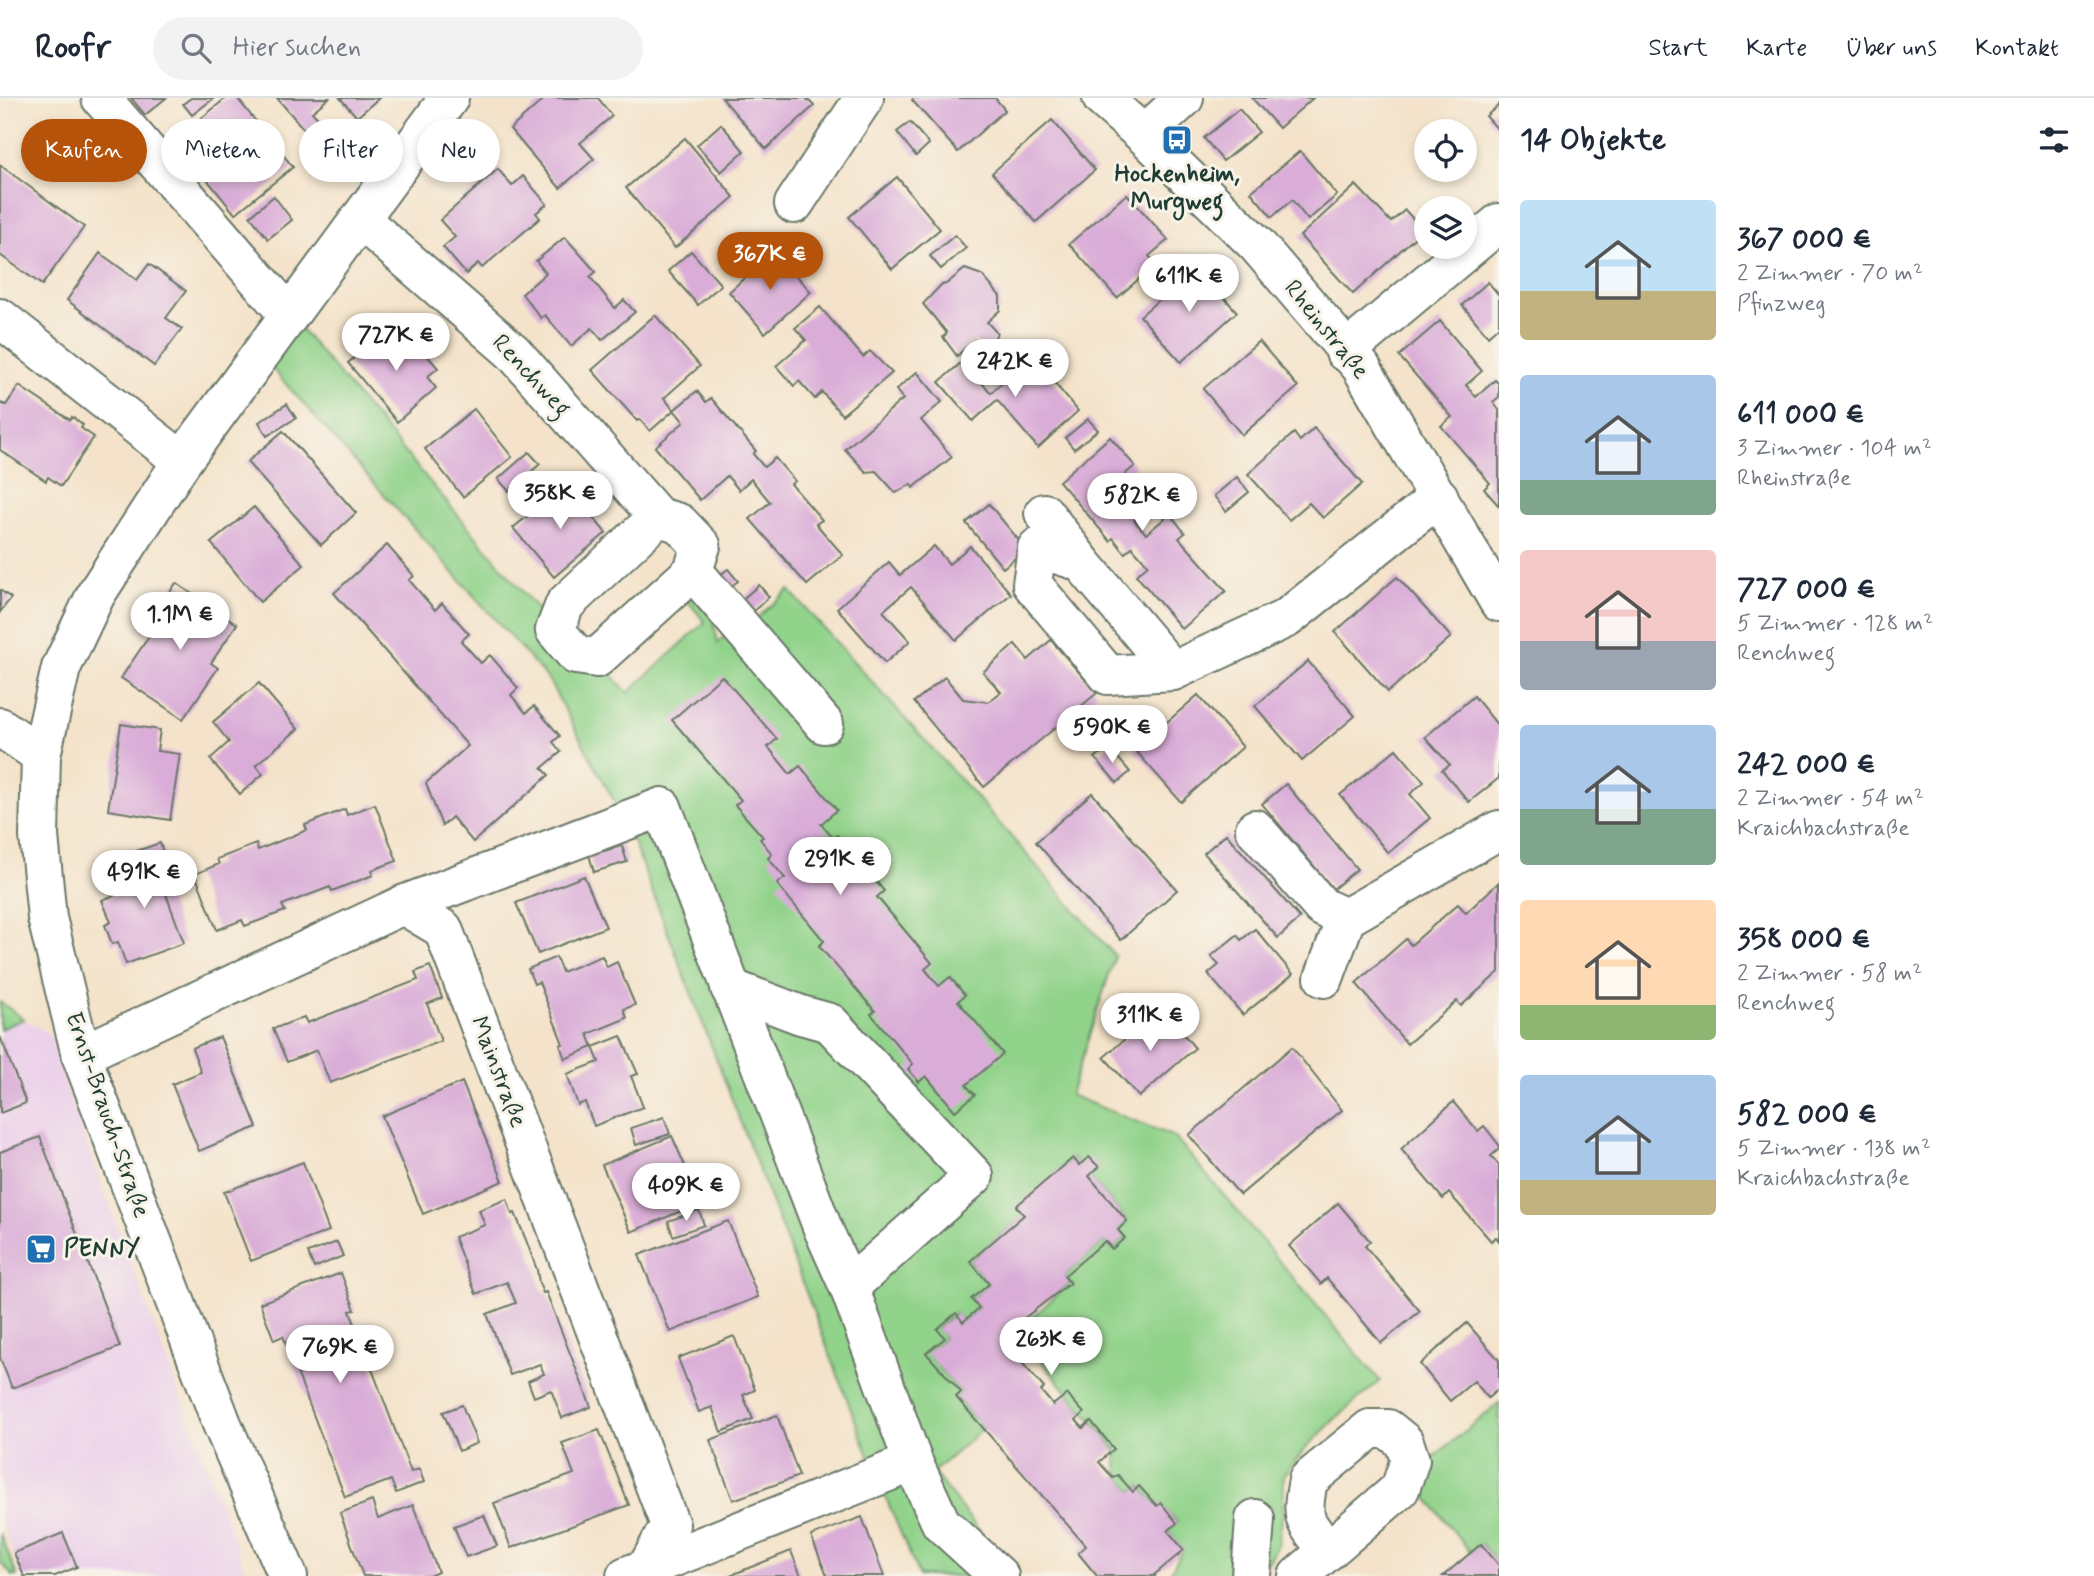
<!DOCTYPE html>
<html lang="de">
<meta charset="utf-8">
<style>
:root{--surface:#fff;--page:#f2f2f3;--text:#1f2937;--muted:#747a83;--line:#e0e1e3;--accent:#b45309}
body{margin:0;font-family:Mynerve,sans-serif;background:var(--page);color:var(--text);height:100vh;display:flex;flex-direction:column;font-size:26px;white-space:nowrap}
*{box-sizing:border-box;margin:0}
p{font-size:23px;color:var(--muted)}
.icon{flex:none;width:38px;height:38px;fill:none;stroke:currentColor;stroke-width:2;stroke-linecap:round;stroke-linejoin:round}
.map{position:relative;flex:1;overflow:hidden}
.drawer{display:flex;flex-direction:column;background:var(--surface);width:595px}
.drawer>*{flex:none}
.banner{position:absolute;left:21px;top:21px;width:665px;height:63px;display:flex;gap:14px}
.fabs{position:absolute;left:1414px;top:21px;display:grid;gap:14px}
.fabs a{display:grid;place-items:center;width:63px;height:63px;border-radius:50%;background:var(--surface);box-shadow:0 4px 10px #0003;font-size:35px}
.price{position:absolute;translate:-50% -60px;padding:0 16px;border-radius:24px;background:#fff;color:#222;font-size:23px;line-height:46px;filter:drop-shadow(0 2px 4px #0008)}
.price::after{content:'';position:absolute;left:50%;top:42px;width:21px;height:16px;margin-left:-10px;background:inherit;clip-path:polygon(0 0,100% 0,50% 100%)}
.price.current{background:var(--accent);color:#fff}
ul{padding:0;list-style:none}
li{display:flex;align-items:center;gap:21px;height:175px;padding:0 21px}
li span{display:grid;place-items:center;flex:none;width:196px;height:140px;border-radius:7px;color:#555}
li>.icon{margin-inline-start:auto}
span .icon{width:84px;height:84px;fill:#fffc;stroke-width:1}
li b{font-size:30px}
h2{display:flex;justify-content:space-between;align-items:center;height:84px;padding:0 21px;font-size:30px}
.pill{padding:0 24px;border-radius:32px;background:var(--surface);box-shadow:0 4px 10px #0003;font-size:24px;line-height:63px}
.pill.current{background:var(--accent);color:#fff}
header{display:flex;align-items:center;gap:42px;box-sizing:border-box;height:98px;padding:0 35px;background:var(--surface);border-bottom:2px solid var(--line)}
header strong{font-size:33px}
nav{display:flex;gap:38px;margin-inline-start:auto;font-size:24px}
.search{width:490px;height:63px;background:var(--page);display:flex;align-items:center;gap:18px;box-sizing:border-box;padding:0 24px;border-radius:38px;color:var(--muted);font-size:26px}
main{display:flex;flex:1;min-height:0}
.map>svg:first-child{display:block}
.built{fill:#ecd1ea}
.green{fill:#92d38b;stroke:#588860;stroke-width:2}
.building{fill:#daadd8}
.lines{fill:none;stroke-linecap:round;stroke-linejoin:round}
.minor-casing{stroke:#6a7768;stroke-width:42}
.minor{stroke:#fff;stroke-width:38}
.labels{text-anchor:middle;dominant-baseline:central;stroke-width:6;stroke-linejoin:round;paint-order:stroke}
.poi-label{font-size:24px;font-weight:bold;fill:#1f3d34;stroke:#f7f3e8}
.street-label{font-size:24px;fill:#1f3d34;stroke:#f7f3e8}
</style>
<header>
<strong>Roofr</strong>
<div class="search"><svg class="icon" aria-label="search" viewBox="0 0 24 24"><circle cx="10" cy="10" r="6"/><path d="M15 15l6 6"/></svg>Hier suchen</div>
<nav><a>Start</a><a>Karte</a><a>Über uns</a><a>Kontakt</a></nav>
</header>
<main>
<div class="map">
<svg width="1499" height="1478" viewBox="0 0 1499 1478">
<rect width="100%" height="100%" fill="#f7f3e8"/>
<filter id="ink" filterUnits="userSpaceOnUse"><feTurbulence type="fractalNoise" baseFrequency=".0143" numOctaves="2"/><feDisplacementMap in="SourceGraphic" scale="14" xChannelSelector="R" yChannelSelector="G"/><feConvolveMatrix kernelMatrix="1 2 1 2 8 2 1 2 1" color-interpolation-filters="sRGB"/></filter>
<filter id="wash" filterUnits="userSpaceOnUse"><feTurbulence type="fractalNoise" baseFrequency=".00686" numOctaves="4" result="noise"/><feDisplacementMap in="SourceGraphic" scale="28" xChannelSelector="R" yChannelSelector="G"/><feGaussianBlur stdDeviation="1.57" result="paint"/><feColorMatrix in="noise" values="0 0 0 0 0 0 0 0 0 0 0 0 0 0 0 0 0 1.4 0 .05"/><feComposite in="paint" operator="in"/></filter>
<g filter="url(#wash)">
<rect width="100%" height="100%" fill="#f4e3ca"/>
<path class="built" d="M11 913 51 937 63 982 247 1478H22L0 1421V917Z"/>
<g class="green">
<path d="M289 217 576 557 597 560 628 595 705 524 676 489 710 506 718 545 732 531 757 520 789 492 986 710 1115 858 1070 997 1175 1039 1380 1283 1335 1321 1306 1350 1284 1377 1283 1414 1278 1448 1266 1468 1236 1478H1168L1183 1452 1168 1433 1177 1424 1161 1406 1157 1408 1140 1388 1133 1394 1118 1377 1116 1351 1025 1244 1038 1233 1029 1222 1070 1185 1064 1178 1105 1143 1112 1151 1125 1140 1118 1132 1127 1123 1089 1078 1098 1069 1079 1067 1073 1060 1017 1109 1024 1117 970 1163 989 1186 971 1201 979 1210 963 1224 955 1215 937 1230 945 1240 927 1255 961 1294 956 1300 984 1330 933 1374 1015 1478H919L877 1379 625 723 548 581 260 257Z"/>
<path d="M0 904 24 921 0 931Z"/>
<path d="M1499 1305V1467L1481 1446 1471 1455 1410 1379Z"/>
<path d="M0 1435 17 1478H13L0 1464Z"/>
</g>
<g id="blocks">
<g class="building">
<path d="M131 0H166L145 17Z"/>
<path d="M191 0H214L192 17 183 6Z"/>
<path d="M226 0H237L293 69 235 116 175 42Z"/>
<path d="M277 0H329L312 14 334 38 320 50Z"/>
<path d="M340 0H379L357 19Z"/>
<path d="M541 0H598L612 18 580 45 594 61 560 90 510 31 543 2Z"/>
<path d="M722 0H806L814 8 766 51Z"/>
<path d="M914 0H995L1005 12 958 54 912 2Z"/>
<path d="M1252 0H1313L1279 30Z"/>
<path d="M1499 7V33L1486 18Z"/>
<path d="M1239 11 1259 34 1223 63 1204 40Z"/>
<path d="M1052 22 1095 72 1036 124 992 75Z"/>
<path d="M910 24 929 46 916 58 897 34Z"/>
<path d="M721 26 744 53 721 74 697 47Z"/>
<path d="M685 40 734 99 675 150 626 90Z"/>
<path d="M1300 53 1337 97 1308 122 1292 102 1272 119 1251 94Z"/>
<path d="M0 67 84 129 42 187 0 157Z"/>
<path d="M498 71 512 88 523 78 547 106 536 115 540 120 482 170 478 165 466 176 443 149 455 139 440 122Z"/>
<path d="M897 79 940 131 892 171 849 119Z"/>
<path d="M1356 87 1391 124 1405 112 1423 132 1353 196 1300 138Z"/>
<path d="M1127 96 1168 142 1149 158 1156 166 1117 200 1069 146Z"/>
<path d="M274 98 292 122 268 141 250 118Z"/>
<path d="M955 137 966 150 941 171 930 158Z"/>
<path d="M565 139 596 174 590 179 615 210 624 202 635 214 602 242 592 230 571 248 545 217 541 220 522 196 546 175 536 163Z"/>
<path d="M691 153 721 187 698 207 668 173Z"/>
<path d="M774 153 811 194 765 235 729 194Z"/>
<path d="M100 155 137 182 149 166 186 193 166 220 182 231 154 268 67 202Z"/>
<path d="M1197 169 1237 214 1181 264 1140 218Z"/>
<path d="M965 171 982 177 1000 198V212L987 224 997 235 992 245 982 249 974 242 957 258 943 239 947 235 923 206 941 187 946 186Z"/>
<path d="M1488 184 1499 197V228L1488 238 1462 207Z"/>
<path d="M820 209 863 259 870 253 892 275 842 317 822 294 815 301 799 283 794 288 776 268 806 242 795 230Z"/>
<path d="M655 217 700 268 664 300 674 312 650 333 640 321 637 323 592 272Z"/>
<path d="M1440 223 1482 273 1466 287 1476 299 1495 282 1499 286V299L1493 304 1499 312V408L1484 391 1490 385 1441 328 1452 319 1399 258Z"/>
<path d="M388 232 398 244 408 236 438 270 427 279 436 290 397 324 348 265Z"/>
<path d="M1259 243 1298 289 1242 337 1203 291Z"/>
<path d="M1031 257 1078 313 1038 350 997 302 973 323 939 284 963 263 991 295Z"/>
<path d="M917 274 942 304 921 322 952 359 913 390 911 386 896 395 876 373 866 374 845 351 903 301 896 292Z"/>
<path d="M19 288 70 322 72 319 83 327 81 330 94 339 61 388 48 379 46 383 0 352V305L6 307Z"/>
<path d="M697 293 706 304 711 300 756 353 753 356 764 369 775 360 795 383 791 386 822 422 816 426 843 457 807 487 750 421 770 404 751 381 739 392 727 378 700 402 655 349 684 324 674 312Z"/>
<path d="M287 306 296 320 267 338 259 324Z"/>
<path d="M474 311 512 359 463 399 425 351Z"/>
<path d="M1088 321 1098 332 1074 351 1065 340Z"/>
<path d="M1314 330 1362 386 1323 420 1309 405 1289 422 1248 376 1294 335 1300 343Z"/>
<path d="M283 333 356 415 321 447 247 364Z"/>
<path d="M1110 339 1135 368 1125 376 1152 406 1134 422 1146 436 1170 416 1185 435 1179 440 1226 493 1182 531 1136 477 1148 467 1132 449 1125 455 1113 440 1110 443 1059 383Z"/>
<path d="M529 354 540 366 509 393 498 381Z"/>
<path d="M1237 379 1249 394 1226 413 1214 398Z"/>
<path d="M566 387 606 435 554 479 513 430Z"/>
<path d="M989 406 1026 451 1003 470 966 425Z"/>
<path d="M254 409 304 467 260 504 211 445Z"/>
<path d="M387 447 414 478 409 482 435 512 442 505 469 536 461 543 481 565 490 557 518 590 511 597 526 615 534 608 560 638 553 644 561 654 542 670 549 677 473 744 452 719 442 728 426 685 468 648 334 495Z"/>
<path d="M934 448 949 466 970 448 1011 496 956 542 911 489 883 513 910 543 885 565 837 510 889 464 900 477Z"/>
<path d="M728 471 738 483 730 489 720 477Z"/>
<path d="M1397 479 1451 539 1388 594 1335 534Z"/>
<path d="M176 485 237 526 211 565 218 570 183 621 121 580 156 528 150 524Z"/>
<path d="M759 487 769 499 749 517 738 505Z"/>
<path d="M0 492 11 500 0 514Z"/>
<path d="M1051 542 1097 595 984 689 914 604 945 579 963 601 988 604 1001 594 983 574 1015 546 1028 562Z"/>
<path d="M1308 563 1355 618 1302 663 1255 608Z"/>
<path d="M722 578 777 641 768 649 790 676 800 668 837 712 821 726 833 740 837 737 884 793 877 799 932 865 925 871 939 888 950 879 965 897 958 903 1003 956 966 987 975 997 955 1013 926 978 919 984 908 971 913 966 871 916 875 913 819 848 824 843 777 786 785 780 768 760 772 756 760 741 763 739 735 707 741 702 672 622Z"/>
<path d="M259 585 298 631 256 667 263 676 240 696 210 661 229 644 213 624Z"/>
<path d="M1198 597 1243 649 1181 704 1135 652Z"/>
<path d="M1474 598 1499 629V680L1469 704 1442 672 1450 667 1425 639Z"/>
<path d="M121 626 160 632 157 653 180 656 170 722 108 712Z"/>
<path d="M1108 648 1130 674 1117 685 1095 660Z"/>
<path d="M1396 651 1424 684 1410 696 1430 720 1388 755 1340 697Z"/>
<path d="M1286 686 1357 771 1333 791 1262 706Z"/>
<path d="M1092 695 1177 792 1121 842 1036 744Z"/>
<path d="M375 706 397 763 372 772 373 777 332 793 330 789 282 807 285 813 245 828 242 822 217 832 195 776 219 766 217 761 256 746 258 752 307 732 305 727 345 711 347 717Z"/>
<path d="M1226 736 1300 820 1278 840 1204 755Z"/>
<path d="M160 745 171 776 160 780 184 845 126 866 118 844 112 846 105 827 111 824 102 802 139 788 127 756Z"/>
<path d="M622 748 627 764 594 774 589 757Z"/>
<path d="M584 778 606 829 538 856 516 805Z"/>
<path d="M1499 784V874L1461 908 1457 903 1407 946 1356 885 1406 841 1411 847 1458 806 1466 815Z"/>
<path d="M1255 831 1293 876 1243 917 1208 876 1219 867 1211 858 1237 837 1241 842Z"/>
<path d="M602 858 607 869 617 864 635 907 624 911 627 920 588 936 593 949 565 961 560 947 563 946 539 884 534 886 528 871 556 859 562 874Z"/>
<path d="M430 868 442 900 427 906 441 943 330 985 317 952 287 964 273 931 304 919 307 925 418 882 415 874Z"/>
<path d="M1161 910 1195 950 1139 999 1104 959Z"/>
<path d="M0 938 26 1005 0 1015Z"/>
<path d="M621 938 638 976 631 978 643 1009 594 1028 585 1004 578 1007 567 976 599 964 593 949Z"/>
<path d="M220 939 257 1029 199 1053 172 986 201 974 192 950Z"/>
<path d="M1292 949 1342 1012 1240 1097 1189 1037Z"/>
<path d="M462 984 503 1083 423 1116 382 1018Z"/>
<path d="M1453 1004 1478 1033 1484 1028 1499 1047V1051L1491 1058 1499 1067V1143L1496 1139 1491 1143 1449 1095 1443 1101 1401 1051Z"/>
<path d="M664 1019 670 1036 636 1047 631 1030Z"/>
<path d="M672 1038 701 1105 631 1134 602 1067Z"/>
<path d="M40 1039 120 1249 12 1290 0 1260V1054Z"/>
<path d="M1089 1059 1099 1069 1089 1078 1127 1123 1118 1132 1125 1140 1112 1151 1105 1143 1064 1178 1070 1185 1023 1221 1033 1234 1011 1252 1044 1290 1041 1293 1053 1307 1067 1296 1084 1315 1076 1322 1083 1330 1091 1323 1114 1351 1099 1364 1113 1380 1118 1377 1133 1394 1139 1388 1157 1408 1161 1405 1177 1425 1168 1433 1184 1452 1154 1477 1156 1478H1097L1078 1455 1086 1448 956 1299 961 1294 926 1255 945 1240 937 1231 956 1215 963 1224 979 1210 971 1201 989 1186 970 1163 1024 1117 1016 1108 1073 1060 1079 1067Z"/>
<path d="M303 1064 329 1133 251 1163 224 1094Z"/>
<path d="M507 1101 512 1116 515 1115 526 1142 537 1172 539 1185 543 1195 546 1194 591 1309 562 1320 551 1292 534 1299 528 1283 544 1276 540 1266 510 1277 487 1216 516 1205 507 1184 476 1196 454 1139 485 1127 479 1112Z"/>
<path d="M1338 1105 1370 1143 1365 1148 1420 1213 1381 1245 1327 1180 1321 1186 1289 1148Z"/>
<path d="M699 1112 704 1127 673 1138 668 1123Z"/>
<path d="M728 1123 758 1199 670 1234 639 1157Z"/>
<path d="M337 1144 343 1158 314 1170 308 1155Z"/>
<path d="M341 1175 355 1212 350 1213 411 1374 419 1371 424 1384 396 1395 391 1382 345 1399 283 1238 274 1242 260 1205Z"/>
<path d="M1467 1225 1499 1262V1290L1488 1300 1474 1283 1450 1303 1420 1266Z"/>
<path d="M734 1238 755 1292 743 1297 753 1321 721 1334 712 1309 699 1314 678 1260Z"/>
<path d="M462 1307 477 1345 459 1353 443 1314Z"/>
<path d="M777 1317 799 1378 733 1402 710 1342Z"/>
<path d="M599 1332 629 1407 511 1450 494 1405 574 1376 562 1345Z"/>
<path d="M372 1403 378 1421 413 1407 438 1474 429 1478H363L340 1415Z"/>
<path d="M484 1417 497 1448 466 1459 454 1428Z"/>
<path d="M862 1419 884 1478H827L811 1438Z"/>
<path d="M63 1435 77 1469 55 1478H24L14 1455Z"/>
<path d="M1481 1446 1499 1467V1478H1443Z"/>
<path d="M791 1453 801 1478H729Z"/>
</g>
</g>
</g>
<g filter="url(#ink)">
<use href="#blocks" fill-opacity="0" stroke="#6a7768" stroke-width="2"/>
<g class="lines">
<g class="minor-casing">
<g id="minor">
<path d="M101 0 289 217"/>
<path d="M1102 0 1144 37 1257 147 1361 269 1499 504"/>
<path d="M1144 37 1184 0"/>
<path d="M794 106 864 0"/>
<path d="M360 121 513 254 658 419 565 506 555 532 576 557 597 560 693 473 701 448 679 425 658 419"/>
<path d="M0 220 182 363"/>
<path d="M1345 254 1499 125"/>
<path d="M1044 415 1081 464 1173 573 1287 520 1439 399"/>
<path d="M1081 464 1037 450 1032 486 1108 577 1173 573"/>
<path d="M693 473 824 626"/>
<path d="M0 629 41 657"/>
<path d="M1255 731 1322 809 1346 820"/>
<path d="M403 807 662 709 823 1131 849 1189 913 1364"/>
<path d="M1324 880 1346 820 1499 732"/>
<path d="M730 890 801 917 830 925 974 1078 849 1189"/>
<path d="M81 957 403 807 443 831 670 1427 647 1470 626 1478"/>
<path d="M647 1470 913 1364 941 1425 999 1478"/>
<path d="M288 1478 222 1326 81 957 47 820 39 738 41 657 61 570 96 496 182 363 449 0"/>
<path d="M1251 1478 1255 1421"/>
<path d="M1298 1478 1329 1452C1302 1423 1301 1420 1308 1382L1370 1331H1388L1404 1344 1410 1362 1400 1391 1329 1452"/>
</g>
</g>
<use href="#minor" class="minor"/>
</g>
</g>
<defs>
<g id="bus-square" transform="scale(1.575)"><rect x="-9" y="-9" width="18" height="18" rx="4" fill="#1f6fb2" stroke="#f7f3e8"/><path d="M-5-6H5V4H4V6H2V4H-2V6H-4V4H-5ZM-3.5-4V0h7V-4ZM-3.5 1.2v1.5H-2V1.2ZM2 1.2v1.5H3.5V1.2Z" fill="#fff"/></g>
<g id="supermarket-square" transform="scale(1.575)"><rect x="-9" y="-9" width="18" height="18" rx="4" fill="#1f6fb2" stroke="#f7f3e8"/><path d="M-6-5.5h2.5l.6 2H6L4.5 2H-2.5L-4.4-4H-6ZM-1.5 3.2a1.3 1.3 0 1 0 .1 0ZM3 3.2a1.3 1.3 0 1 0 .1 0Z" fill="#fff"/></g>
</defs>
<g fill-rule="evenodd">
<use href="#bus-square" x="1177" y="42"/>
<use href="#supermarket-square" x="41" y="1151"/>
</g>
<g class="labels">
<g class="poi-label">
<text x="1177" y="76">Hockenheim,<tspan x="1177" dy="28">Murgweg</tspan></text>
<text x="64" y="1151" text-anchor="start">PENNY</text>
</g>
<g class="street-label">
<text transform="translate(1326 232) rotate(51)">Rheinstraße</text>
<text transform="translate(531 278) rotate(47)">Renchweg</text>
<text transform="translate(498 974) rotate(69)">Mainstraße</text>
<text transform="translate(107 1017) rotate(71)">Ernst-Brauch-Straße</text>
</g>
</g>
</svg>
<div class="fabs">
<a><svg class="icon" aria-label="locate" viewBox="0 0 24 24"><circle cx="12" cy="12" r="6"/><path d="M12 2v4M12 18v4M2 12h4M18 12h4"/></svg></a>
<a><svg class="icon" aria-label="layers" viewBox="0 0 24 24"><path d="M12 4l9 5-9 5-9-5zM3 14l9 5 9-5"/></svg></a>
</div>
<b class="price current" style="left:770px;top:194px">367K €</b>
<b class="price" style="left:1189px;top:216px">611K €</b>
<b class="price" style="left:396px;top:275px">727K €</b>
<b class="price" style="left:1015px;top:301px">242K €</b>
<b class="price" style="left:560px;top:433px">358K €</b>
<b class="price" style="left:1142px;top:435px">582K €</b>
<b class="price" style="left:180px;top:554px">1.1M €</b>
<b class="price" style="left:1112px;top:667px">590K €</b>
<b class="price" style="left:840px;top:799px">291K €</b>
<b class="price" style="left:144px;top:812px">491K €</b>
<b class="price" style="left:1150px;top:955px">311K €</b>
<b class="price" style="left:686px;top:1125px">409K €</b>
<b class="price" style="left:1051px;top:1279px">263K €</b>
<b class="price" style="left:340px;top:1287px">769K €</b>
<div class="banner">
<a class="pill current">Kaufen</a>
<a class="pill">Mieten</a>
<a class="pill">Filter</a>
<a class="pill">Neu</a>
</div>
</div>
<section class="drawer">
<h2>14 Objekte<svg class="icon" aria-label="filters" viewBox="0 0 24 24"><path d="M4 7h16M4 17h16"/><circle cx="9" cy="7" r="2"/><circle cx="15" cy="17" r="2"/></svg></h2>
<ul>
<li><span style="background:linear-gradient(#bfe0f5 65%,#c2b280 0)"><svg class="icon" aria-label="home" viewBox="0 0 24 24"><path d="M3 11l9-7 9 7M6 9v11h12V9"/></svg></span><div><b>367 000 €</b><p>2 Zimmer · 70 m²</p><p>Pfinzweg</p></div></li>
<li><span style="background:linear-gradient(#a9c7e8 75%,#7fa58c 0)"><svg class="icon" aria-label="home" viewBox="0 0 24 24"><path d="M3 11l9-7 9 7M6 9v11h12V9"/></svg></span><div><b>611 000 €</b><p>3 Zimmer · 104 m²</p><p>Rheinstraße</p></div></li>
<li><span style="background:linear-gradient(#f6c9c9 65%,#9aa5b1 0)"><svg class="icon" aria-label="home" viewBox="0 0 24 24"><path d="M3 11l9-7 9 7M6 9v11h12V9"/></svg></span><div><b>727 000 €</b><p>5 Zimmer · 128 m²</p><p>Renchweg</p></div></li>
<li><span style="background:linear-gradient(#a9c7e8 60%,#7fa58c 0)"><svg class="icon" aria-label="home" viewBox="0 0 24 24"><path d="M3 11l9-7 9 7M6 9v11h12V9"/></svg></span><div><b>242 000 €</b><p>2 Zimmer · 54 m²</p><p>Kraichbachstraße</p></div></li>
<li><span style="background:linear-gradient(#ffd9b3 75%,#8fb573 0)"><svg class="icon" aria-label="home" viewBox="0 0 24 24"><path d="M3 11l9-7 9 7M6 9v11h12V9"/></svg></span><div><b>358 000 €</b><p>2 Zimmer · 58 m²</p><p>Renchweg</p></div></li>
<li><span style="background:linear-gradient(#a9c7e8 75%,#c2b280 0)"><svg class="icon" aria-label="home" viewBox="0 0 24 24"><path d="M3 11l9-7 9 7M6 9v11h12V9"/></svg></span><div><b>582 000 €</b><p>5 Zimmer · 138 m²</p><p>Kraichbachstraße</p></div></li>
</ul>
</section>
</main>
